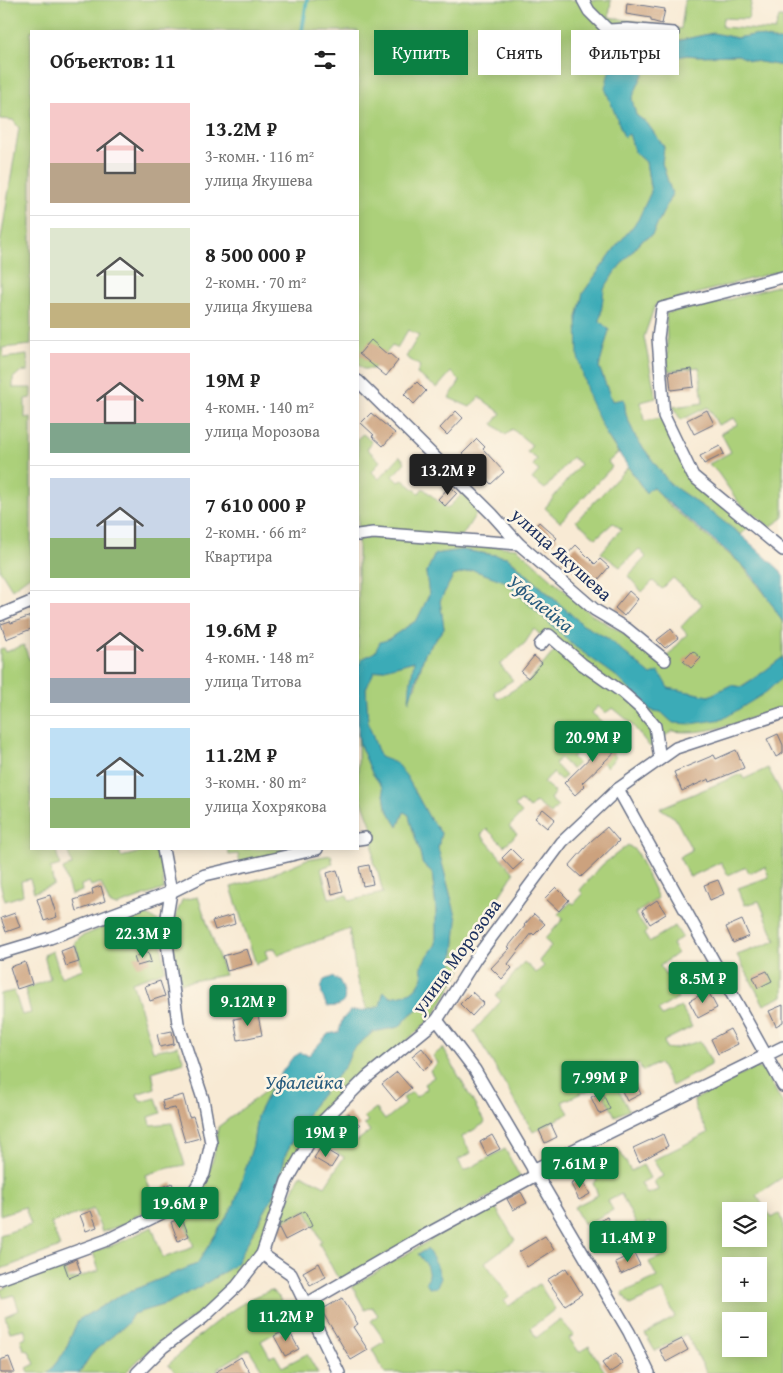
<!DOCTYPE html>
<html lang="ru">
<meta charset="utf-8">
<style>
:root{--surface:#fff;--page:#f6f6f6;--text:#222;--muted:#767676;--line:#e0e0e0;--accent:#0b8043}
body{margin:0;font-family:"Gentium Book Plus",serif;background:var(--page);color:var(--text);height:100vh;display:flex;flex-direction:column;font-size:19px;white-space:nowrap}
*{box-sizing:border-box;margin:0}
p{font-size:16px;color:var(--muted)}
.icon{flex:none;width:28px;height:28px;fill:none;stroke:currentColor;stroke-width:2;stroke-linecap:round;stroke-linejoin:round}
.map{position:relative;flex:1;overflow:hidden}
.sheet{position:absolute;left:30px;top:30px;width:329px;height:820px;display:flex;flex-direction:column;background:var(--surface);border-radius:0px;box-shadow:0 2px 12px #0003}
.sheet>*{flex:none}
.hud{position:absolute;left:374px;top:30px;width:334px;height:45px;display:flex;gap:10px}
.tools{position:absolute;left:722px;top:1202px;display:grid;gap:10px}
.tools a{display:grid;place-items:center;width:45px;height:45px;border-radius:0px;background:var(--surface);box-shadow:0 2px 12px #0003;font-size:25px}
.price{position:absolute;translate:-50% -42px;padding:0 11px;border-radius:5px;background:var(--accent);color:#fff;font-size:16px;line-height:32px;filter:drop-shadow(0 1px 2px #0008)}
.price::after{content:'';position:absolute;left:50%;top:30px;width:15px;height:11px;margin-left:-8px;background:inherit;clip-path:polygon(0 0,100% 0,50% 100%)}
.price.current{background:#222;color:#fff}
ul{padding:0;list-style:none}
li{display:flex;align-items:center;gap:15px;height:125px;padding:0 20px}
li+li{border-top:1px solid var(--line)}
li span{display:grid;place-items:center;flex:none;width:140px;height:100px;border-radius:0px;color:#555}
li>.icon{margin-inline-start:auto}
span .icon{width:60px;height:60px;fill:#fffc;stroke-width:1}
li b{font-size:21px}
h2{display:flex;justify-content:space-between;align-items:center;height:60px;padding:0 20px;font-size:21px}
.chip{padding:0 18px;border-radius:0px;background:var(--surface);box-shadow:0 2px 12px #0003;font-size:18px;line-height:45px}
.chip.current{background:var(--accent);color:#fff}
.map>svg:first-child{display:block}
.green{fill:#acd07a;stroke:#64806c;fill-rule:evenodd}
.water{fill:#3babb7;stroke:#2b6d8a}
.lines{fill:none;stroke-linecap:round;stroke-linejoin:round}
.stream{stroke:#3babb7;stroke-width:4}
.building{fill:#cca27e}
.minor-casing{stroke:#687087;stroke-width:14}
.minor{stroke:#fff;stroke-width:11}
.labels{text-anchor:middle;dominant-baseline:central;stroke-width:5;stroke-linejoin:round;paint-order:stroke}
.street-label{font-size:19px;fill:#1b2f5e;stroke:#fcf5e5}
.water-label{font-size:20px;font-style:italic;fill:#265a7d;stroke:#fcf5e5}
</style>
<div class="map">
<svg width="783" height="1373" viewBox="0 0 783 1373">
<rect width="100%" height="100%" fill="#fcf5e5"/>
<filter id="ink" filterUnits="userSpaceOnUse"><feTurbulence type="fractalNoise" baseFrequency=".02" numOctaves="2"/><feDisplacementMap in="SourceGraphic" scale="10" xChannelSelector="R" yChannelSelector="G"/><feConvolveMatrix kernelMatrix="1 2 1 2 8 2 1 2 1" color-interpolation-filters="sRGB"/></filter>
<filter id="wash" filterUnits="userSpaceOnUse"><feTurbulence type="fractalNoise" baseFrequency=".0096" numOctaves="4" result="noise"/><feDisplacementMap in="SourceGraphic" scale="20" xChannelSelector="R" yChannelSelector="G"/><feGaussianBlur stdDeviation="1.12" result="paint"/><feColorMatrix in="noise" values="0 0 0 0 0 0 0 0 0 0 0 0 0 0 0 0 0 1.4 0 .05"/><feComposite in="paint" operator="in"/></filter>
<g filter="url(#wash)">
<rect width="100%" height="100%" fill="#f8ead4"/>
<g class="green">
<path d="M0 0H611L609 17 681 29 685 0H752L748 19 723 18 722 27 775 31 779 17H783V42L754 35 737 38 713 33 672 42 657 37 634 38 624 137 629 134 635 152 646 162 651 192 638 220 615 248 583 293 577 318 606 434 618 453 608 462 612 467 560 522 545 508 580 464 572 457 545 489 532 479 539 471 533 466 537 459 527 452 532 445 512 429 506 435 493 424 501 413 479 397 470 407 449 398 460 381 451 372 437 388 417 374 420 366 406 357 419 335 408 330 397 348 392 346 373 369H363L358 364V31H31V276L30 277 31 345 2 348 4 358 27 355 28 371 20 372 13 378V388H31V398L25 399V418L31 417V575L12 589 0 570V245L19 128 13 120 0 119Z"/>
<path d="M687 55 697 56 738 55 749 60 783 66V270L655 305 644 337 656 398 641 402 644 421 661 418 689 479 749 527 741 535 715 515 670 484 636 438 626 415 624 400 612 401 599 367 609 330 600 321 604 289 614 273 641 241 652 235 672 194 662 163 664 147 647 123 636 115C635 110 632 104 632 100 633 85 653 58 668 56 675 55 679 57 687 55Z"/>
<path d="M783 284V518L770 527 739 503 718 473 709 464 731 452 721 433 738 424 734 418 718 425 708 407 681 420 673 407 703 403 699 367 668 371 666 313 717 303Z"/>
<path d="M363 434 372 442 367 449 380 461 372 472 379 479 400 456 405 462 393 476 399 482 403 480 419 493 423 488 447 509 463 493 479 509 462 536 358 531V438Z"/>
<path d="M628 467 646 493 652 487 672 508 741 564 772 603 783 623V657L762 673 740 687 731 685 709 696 668 688 659 673 651 675 607 638 583 625 508 557 462 550 435 554 426 573 429 595 417 620 387 640 375 652 362 659 358 667V539L375 537 517 548 592 615 623 633 661 664 687 634 681 627 702 604 673 578 662 589 653 581 642 592 628 576 646 557 639 549 620 567 601 553 621 529 613 523 596 538 576 521Z"/>
<path d="M473 570 504 580 574 646 616 676 650 710 661 712 673 723 765 693 783 677V706C745 720 712 736 672 731L650 747 631 723 613 708 605 713 598 706 592 713 611 730 600 740 616 757 607 767 585 744 572 757 578 763 572 769 560 758 555 764 566 776 561 780 553 773 543 782 555 792 550 799 558 806 551 814 536 802 530 808 521 801 515 806 522 813 509 827 517 834 504 846 487 829 481 835 514 873 467 947 464 964 434 1016 316 1123 258 1254 241 1273 203 1310 151 1348 125 1373H79L93 1352 127 1324 133 1314 166 1304 203 1285 235 1265 276 1191 286 1153 311 1108 346 1065 352 1050 373 1032 399 1027 410 1015 433 996 446 976 453 962 457 920 438 848 441 833 430 819 407 777 380 757 368 723 366 688 373 672 415 661 410 686 415 688 425 653 444 628 440 601 453 576ZM534 629 556 649 530 680 498 699 494 692 513 680 500 665 525 643Z"/>
<path d="M24 645 29 659H31V849H64L56 851 60 865 50 868 54 885 34 892 30 879 21 881 23 895 5 901 0 883V649L4 648 6 652Z"/>
<path d="M358 733 360 745 372 773 383 788 386 807 398 827 404 812 409 815C412 832 420 846 422 863L432 872 436 908V944L421 966 423 977C414 994 409 994 390 997L384 991 380 1006 367 1010 357 980 349 929 278 955 275 948 265 951 268 959 256 964 231 887 263 878 307 859 331 855 333 864 321 868 329 898 347 895 349 901 383 893 377 869 373 862V830L359 793 358 794Z"/>
<path d="M768 768 783 796V996L764 1005 737 955 776 941 759 901 745 905 738 888 769 877 765 867 749 873 746 867 728 875 721 862 690 877 679 857 692 850 675 818 660 808 741 774 744 779Z"/>
<path d="M628 845 636 851 658 898 635 914 647 931 644 934 649 942 675 926 682 937 672 944 677 953 660 966 665 975 669 974 678 991 675 993 678 998 658 1010 662 1016 681 1007 692 1027 664 1041 666 1048 673 1049 700 1041 711 1061V1065L672 1086 659 1063 643 1071 639 1064 612 1078 629 1110 615 1116 599 1085 562 1102 569 1113 533 1132 474 1031 501 1001 496 996 524 962 536 973 544 966 539 961 551 946 545 939 563 919 558 914 571 902 574 904 583 894 580 890 602 865Z"/>
<path d="M67 849H119L121 857 154 849 162 868 164 889 116 906 109 903 101 883 91 886 89 882 81 885 82 891 71 895 63 869 72 865Z"/>
<path d="M228 849H282V852L240 863 238 854 229 855Z"/>
<path d="M198 897 225 975 181 983 174 951 173 923 182 900Z"/>
<path d="M141 912 158 921 165 969 161 972 132 982 153 1051 178 1046 184 1062 152 1072 155 1088 137 1094 141 1102 156 1098 161 1113 149 1117 151 1125 172 1123 185 1165 169 1168 145 1175 157 1208 134 1216 133 1221 102 1232 93 1209 51 1223 60 1247 1 1269 0 1235 31 1225 25 1207 0 1215V994L14 991 22 1015 31 1013 25 989 50 979 44 955 53 951 61 977 83 969 75 944 80 937Z"/>
<path d="M443 1048 485 1123 462 1137 471 1153 458 1160 464 1171 505 1149 521 1179 341 1279 336 1275 319 1243 322 1242 306 1210 276 1225 301 1174 325 1186 344 1157 320 1143 335 1122 353 1144 370 1131 364 1124 368 1121 364 1117 376 1108 385 1120 406 1103 403 1098 412 1092 416 1097 427 1089 424 1084 434 1077 430 1071 438 1063 433 1056Z"/>
<path d="M755 1067 764 1070 783 1104V1177L756 1195 772 1218 779 1214 783 1221V1373H707L686 1334 655 1351 645 1334 675 1317 663 1290 630 1305 622 1293 657 1277 649 1262 667 1254 650 1222 638 1228 621 1194 608 1201 613 1210 584 1225 574 1207 598 1195 593 1183 597 1180 588 1163 618 1148 631 1171 643 1165 650 1178 641 1183 647 1194 658 1190 654 1181 663 1176 653 1160 708 1133 695 1108 694 1100ZM731 1211H759V1239H731ZM731 1266H759V1294H731ZM731 1321H759V1349H731Z"/>
<path d="M272 1086 257 1116 253 1145 234 1205 197 1264 121 1295 78 1320 64 1353 48 1373H29L27 1368 35 1364 29 1351 24 1350 21 1339 27 1337 24 1329 10 1332 5 1316 19 1310 14 1295 3 1298 0 1290 62 1263 69 1280 99 1271 93 1252 121 1242 152 1227 163 1258 194 1247 182 1213C207 1187 215 1162 218 1127Z"/>
<path d="M493 1203 515 1240 485 1262 509 1296 504 1301 509 1306 539 1284 555 1309 531 1328 536 1338 560 1319 574 1335 569 1338 579 1352 589 1346 605 1372 603 1373H385L372 1349 385 1341 371 1321 378 1315 372 1307 365 1310 352 1286Z"/>
<path d="M271 1290 279 1297 291 1324 261 1341 270 1357 275 1355 282 1367 307 1354 318 1373H257L262 1370 249 1349 217 1369 219 1373H176L168 1365C198 1336 232 1304 271 1290Z"/>
</g>
<g class="water">
<path d="M713 33 737 38 754 35 783 42V66L749 60 738 55 697 56 687 55 678 57 668 56 655 62 642 76 632 99 636 115 647 123 664 147 662 163 672 194 652 235 641 241 614 273 604 289 600 321 609 330 599 367 612 401 624 399 626 415 636 438 670 484 715 515 741 535 780 570 783 577V623C772 604 756 577 740 563 712 536 679 515 652 487L646 493 606 434 589 398 578 357 577 318 583 293 615 248 638 220 651 192 646 162 635 152 629 134 624 137 605 88 611 64 623 45 634 38 657 37 672 42Z"/>
<path d="M462 550 507 557 583 625 607 638 651 675 659 672 668 688 709 696 731 685 741 687 762 673 783 657V677L765 693 723 719 691 724 673 723 661 712 650 710 616 676 574 646 504 581 473 570 453 576 440 601 444 628 425 653 409 701 410 686 414 661 374 672 366 688 368 723 380 757 396 763 407 777 430 819 441 833 438 848 457 920 453 962 446 976 433 996 410 1015 399 1027 373 1032 352 1050 346 1065 311 1108 286 1153 276 1191 235 1265 203 1285 166 1304 133 1314 127 1324 93 1352 79 1373H48L64 1353 78 1320 121 1295 197 1264 234 1205 253 1145 257 1116 272 1086 292 1058 300 1053 309 1055 328 1034 339 1032 342 1020 350 1011 367 1010 380 1006 384 991 390 997C409 994 414 994 423 977L421 966 436 944V908L432 872 422 863C420 846 412 832 409 815L404 812 398 827 386 807 383 788 372 773 360 745 358 733V667L362 659 375 652 380 642 387 640 417 620 429 595 426 573 435 554Z"/>
<path d="M332 977 339 980C347 994 349 1009 327 1006 322 996 319 990 324 980Z"/>
<path d="M427 1249 436 1263 441 1278 437 1287 429 1288 426 1282 429 1276 426 1264 418 1254Z"/>
</g>
<g class="lines">
<path class="stream" d="M302 31 307 0"/>
</g>
<g id="blocks">
<g class="building">
<path d="M627 3 665 9 662 24 651 21V18L626 14Z"/>
<path d="M371 340 388 355 389 353 398 361 386 376 359 354Z"/>
<path d="M692 369 694 387 671 390 669 372Z"/>
<path d="M417 382 426 391 414 404 404 394Z"/>
<path d="M707 410 714 424 694 434 687 420Z"/>
<path d="M456 411 463 418 447 435 440 428Z"/>
<path d="M371 413 395 433 383 446 372 436 374 435 361 423Z"/>
<path d="M477 439 485 447 483 449 504 472 491 484 462 454Z"/>
<path d="M720 446 724 454 704 464 700 456Z"/>
<path d="M450 486 457 493 445 506 438 499Z"/>
<path d="M539 522 557 538 548 547 531 531Z"/>
<path d="M576 545 595 564 600 559 609 567 592 587 562 560Z"/>
<path d="M629 591 638 599 624 616 615 608Z"/>
<path d="M31 616V629L6 639 1 624 10 621 11 623Z"/>
<path d="M671 629 678 638 665 648 657 640Z"/>
<path d="M693 651 701 658 691 668 683 661Z"/>
<path d="M534 656 542 663 528 678 521 672Z"/>
<path d="M612 732 623 744 582 783 585 786 575 795 564 783 605 743 602 740Z"/>
<path d="M778 734 783 745V753L776 757 767 739Z"/>
<path d="M736 750 744 768 710 782 709 779 682 791 674 772 714 755 716 759Z"/>
<path d="M543 809 555 819 547 828 535 818Z"/>
<path d="M607 827 619 841 581 877 569 866 591 841Z"/>
<path d="M511 849 523 861 513 870 502 858Z"/>
<path d="M369 865 373 884 363 886 359 867Z"/>
<path d="M337 870 343 891 332 894 327 873Z"/>
<path d="M718 880 724 894 710 900 704 885Z"/>
<path d="M101 886 105 901 77 911 74 900 93 894 92 889Z"/>
<path d="M556 887 569 900 559 911 545 898Z"/>
<path d="M50 895 57 917 44 921 37 899Z"/>
<path d="M657 900 666 914 650 924 642 910Z"/>
<path d="M15 913 20 927 6 932 1 918Z"/>
<path d="M534 914 545 924 534 935 532 933 508 964 512 968 502 979 491 968 510 948 508 947 525 926 524 925Z"/>
<path d="M233 915 235 924 215 930 212 921Z"/>
<path d="M742 920 749 936 733 943 726 927Z"/>
<path d="M74 946 79 962 66 966 61 951Z"/>
<path d="M247 949 252 964 227 971 223 956Z"/>
<path d="M148 952 151 962 137 966 134 957Z"/>
<path d="M25 962 32 984 17 989 10 967Z"/>
<path d="M689 964 694 974 680 982 674 972Z"/>
<path d="M767 971 772 981 758 988 753 977Z"/>
<path d="M160 981 165 996 150 1001 145 986Z"/>
<path d="M708 991 717 1008 698 1018 689 1001Z"/>
<path d="M472 992 484 1003 472 1016 460 1004Z"/>
<path d="M783 1005V1022L776 1026 769 1011Z"/>
<path d="M258 1015 262 1035 238 1040 234 1019Z"/>
<path d="M730 1029 738 1044 718 1054 711 1039Z"/>
<path d="M172 1031 174 1044 160 1047 157 1034Z"/>
<path d="M422 1048 433 1062 423 1070 412 1056Z"/>
<path d="M397 1072 411 1088 396 1101 382 1084Z"/>
<path d="M633 1078 641 1094 627 1101 619 1085Z"/>
<path d="M602 1092 610 1109 599 1114 591 1097Z"/>
<path d="M183 1095 189 1117 193 1116 200 1138 185 1142 175 1108 164 1110 162 1101Z"/>
<path d="M349 1113 360 1125 348 1135 337 1122Z"/>
<path d="M551 1124 557 1137 545 1143 539 1130Z"/>
<path d="M663 1134 668 1146 639 1162 633 1148Z"/>
<path d="M492 1135 500 1149 487 1156 480 1142Z"/>
<path d="M321 1147 338 1157 331 1168 314 1158Z"/>
<path d="M581 1178 590 1194 579 1200 571 1184Z"/>
<path d="M172 1183 177 1195 159 1204 154 1191Z"/>
<path d="M521 1192 527 1203 513 1210 507 1199Z"/>
<path d="M91 1211 97 1227 86 1231 80 1215Z"/>
<path d="M305 1211 312 1226 285 1240 279 1228 280 1224Z"/>
<path d="M607 1217 612 1227 597 1235 591 1225Z"/>
<path d="M182 1218 189 1236 178 1241 171 1222Z"/>
<path d="M545 1236 554 1250 527 1267 519 1252Z"/>
<path d="M634 1253 640 1265 621 1274 615 1262Z"/>
<path d="M76 1259 81 1273 69 1278 64 1264Z"/>
<path d="M319 1263 326 1277 310 1285 303 1272Z"/>
<path d="M566 1268 582 1294 565 1305 547 1280Z"/>
<path d="M342 1298 358 1324 353 1327 368 1350 351 1360 321 1310Z"/>
<path d="M288 1329 299 1349 285 1356 274 1336Z"/>
<path d="M682 1339 688 1350 666 1362 660 1350Z"/>
<path d="M616 1353 623 1364 609 1373 602 1363Z"/>
<path d="M9 1357 15 1373H0V1360Z"/>
<path d="M241 1357 250 1373H214Z"/>
</g>
</g>
</g>
<g filter="url(#ink)">
<use href="#blocks" fill-opacity="0" stroke="#687087" stroke-width="1"/>
<g class="lines">
<g class="minor-casing">
<g id="minor">
<path d="M583 0 589 11 608 30 627 29 673 33"/>
<path d="M783 277 662 308 658 338 664 416 693 476 783 550"/>
<path d="M358 381 492 514 519 544 595 610 627 629 665 660"/>
<path d="M358 535 373 533 519 544"/>
<path d="M0 615 31 602"/>
<path d="M540 645 549 635 582 664 622 692 640 708 655 726 660 759"/>
<path d="M618 789 783 1086"/>
<path d="M358 839 365 838"/>
<path d="M0 953 50 938 171 892 205 875 317 849"/>
<path d="M437 1020 475 1070 629 1332 649 1373"/>
<path d="M533 1170 783 1047"/>
<path d="M262 1254 291 1274 339 1373"/>
<path d="M0 1279 107 1240 168 1210 192 1194 204 1174 211 1143 203 1099 178 1023 165 929 171 892 163 849"/>
<path d="M306 1304 418 1239 536 1175"/>
<path d="M137 1373 163 1347 204 1317 237 1286 262 1254 287 1181 319 1125 367 1077 437 1020 476 958 562 842 618 789 676 748 783 713"/>
</g>
</g>
<use href="#minor" class="minor"/>
</g>
</g>
<g class="labels">
<g class="street-label">
<text transform="translate(562 554) rotate(42)">улица Якушева</text>
<text transform="translate(456 956) rotate(-54)">улица Морозова</text>
</g>
<g class="water-label">
<text transform="translate(541 603) rotate(39)">Уфалейка</text>
<text x="304" y="1081">Уфалейка</text>
</g>
</g>
</svg>
<div class="tools">
<a><svg class="icon" aria-label="layers" viewBox="0 0 24 24"><path d="M12 4l9 5-9 5-9-5zM3 14l9 5 9-5"/></svg></a>
<a>+</a>
<a>−</a>
</div>
<b class="price current" style="left:448px;top:496px">13.2M ₽</b>
<b class="price" style="left:593px;top:763px">20.9M ₽</b>
<b class="price" style="left:143px;top:959px">22.3M ₽</b>
<b class="price" style="left:703px;top:1004px">8.5M ₽</b>
<b class="price" style="left:248px;top:1027px">9.12M ₽</b>
<b class="price" style="left:600px;top:1103px">7.99M ₽</b>
<b class="price" style="left:326px;top:1158px">19M ₽</b>
<b class="price" style="left:580px;top:1189px">7.61M ₽</b>
<b class="price" style="left:180px;top:1229px">19.6M ₽</b>
<b class="price" style="left:628px;top:1263px">11.4M ₽</b>
<b class="price" style="left:286px;top:1342px">11.2M ₽</b>
<div class="hud">
<a class="chip current">Купить</a>
<a class="chip">Снять</a>
<a class="chip">Фильтры</a>
</div>
<section class="sheet">
<h2>Объектов: 11<svg class="icon" aria-label="filters" viewBox="0 0 24 24"><path d="M4 7h16M4 17h16"/><circle cx="9" cy="7" r="2"/><circle cx="15" cy="17" r="2"/></svg></h2>
<ul>
<li><span style="background:linear-gradient(#f6c9c9 60%,#b9a48a 0)"><svg class="icon" aria-label="home" viewBox="0 0 24 24"><path d="M3 11l9-7 9 7M6 9v11h12V9"/></svg></span><div><b>13.2M ₽</b><p>3-комн. · 116 m²</p><p>улица Якушева</p></div></li>
<li><span style="background:linear-gradient(#dfe7d0 75%,#c2b280 0)"><svg class="icon" aria-label="home" viewBox="0 0 24 24"><path d="M3 11l9-7 9 7M6 9v11h12V9"/></svg></span><div><b>8 500 000 ₽</b><p>2-комн. · 70 m²</p><p>улица Якушева</p></div></li>
<li><span style="background:linear-gradient(#f6c9c9 70%,#7fa58c 0)"><svg class="icon" aria-label="home" viewBox="0 0 24 24"><path d="M3 11l9-7 9 7M6 9v11h12V9"/></svg></span><div><b>19M ₽</b><p>4-комн. · 140 m²</p><p>улица Морозова</p></div></li>
<li><span style="background:linear-gradient(#c9d6e8 60%,#8fb573 0)"><svg class="icon" aria-label="home" viewBox="0 0 24 24"><path d="M3 11l9-7 9 7M6 9v11h12V9"/></svg></span><div><b>7 610 000 ₽</b><p>2-комн. · 66 m²</p><p>Квартира</p></div></li>
<li><span style="background:linear-gradient(#f6c9c9 75%,#9aa5b1 0)"><svg class="icon" aria-label="home" viewBox="0 0 24 24"><path d="M3 11l9-7 9 7M6 9v11h12V9"/></svg></span><div><b>19.6M ₽</b><p>4-комн. · 148 m²</p><p>улица Титова</p></div></li>
<li><span style="background:linear-gradient(#bfe0f5 70%,#8fb573 0)"><svg class="icon" aria-label="home" viewBox="0 0 24 24"><path d="M3 11l9-7 9 7M6 9v11h12V9"/></svg></span><div><b>11.2M ₽</b><p>3-комн. · 80 m²</p><p>улица Хохрякова</p></div></li>
</ul>
</section>
</div>
